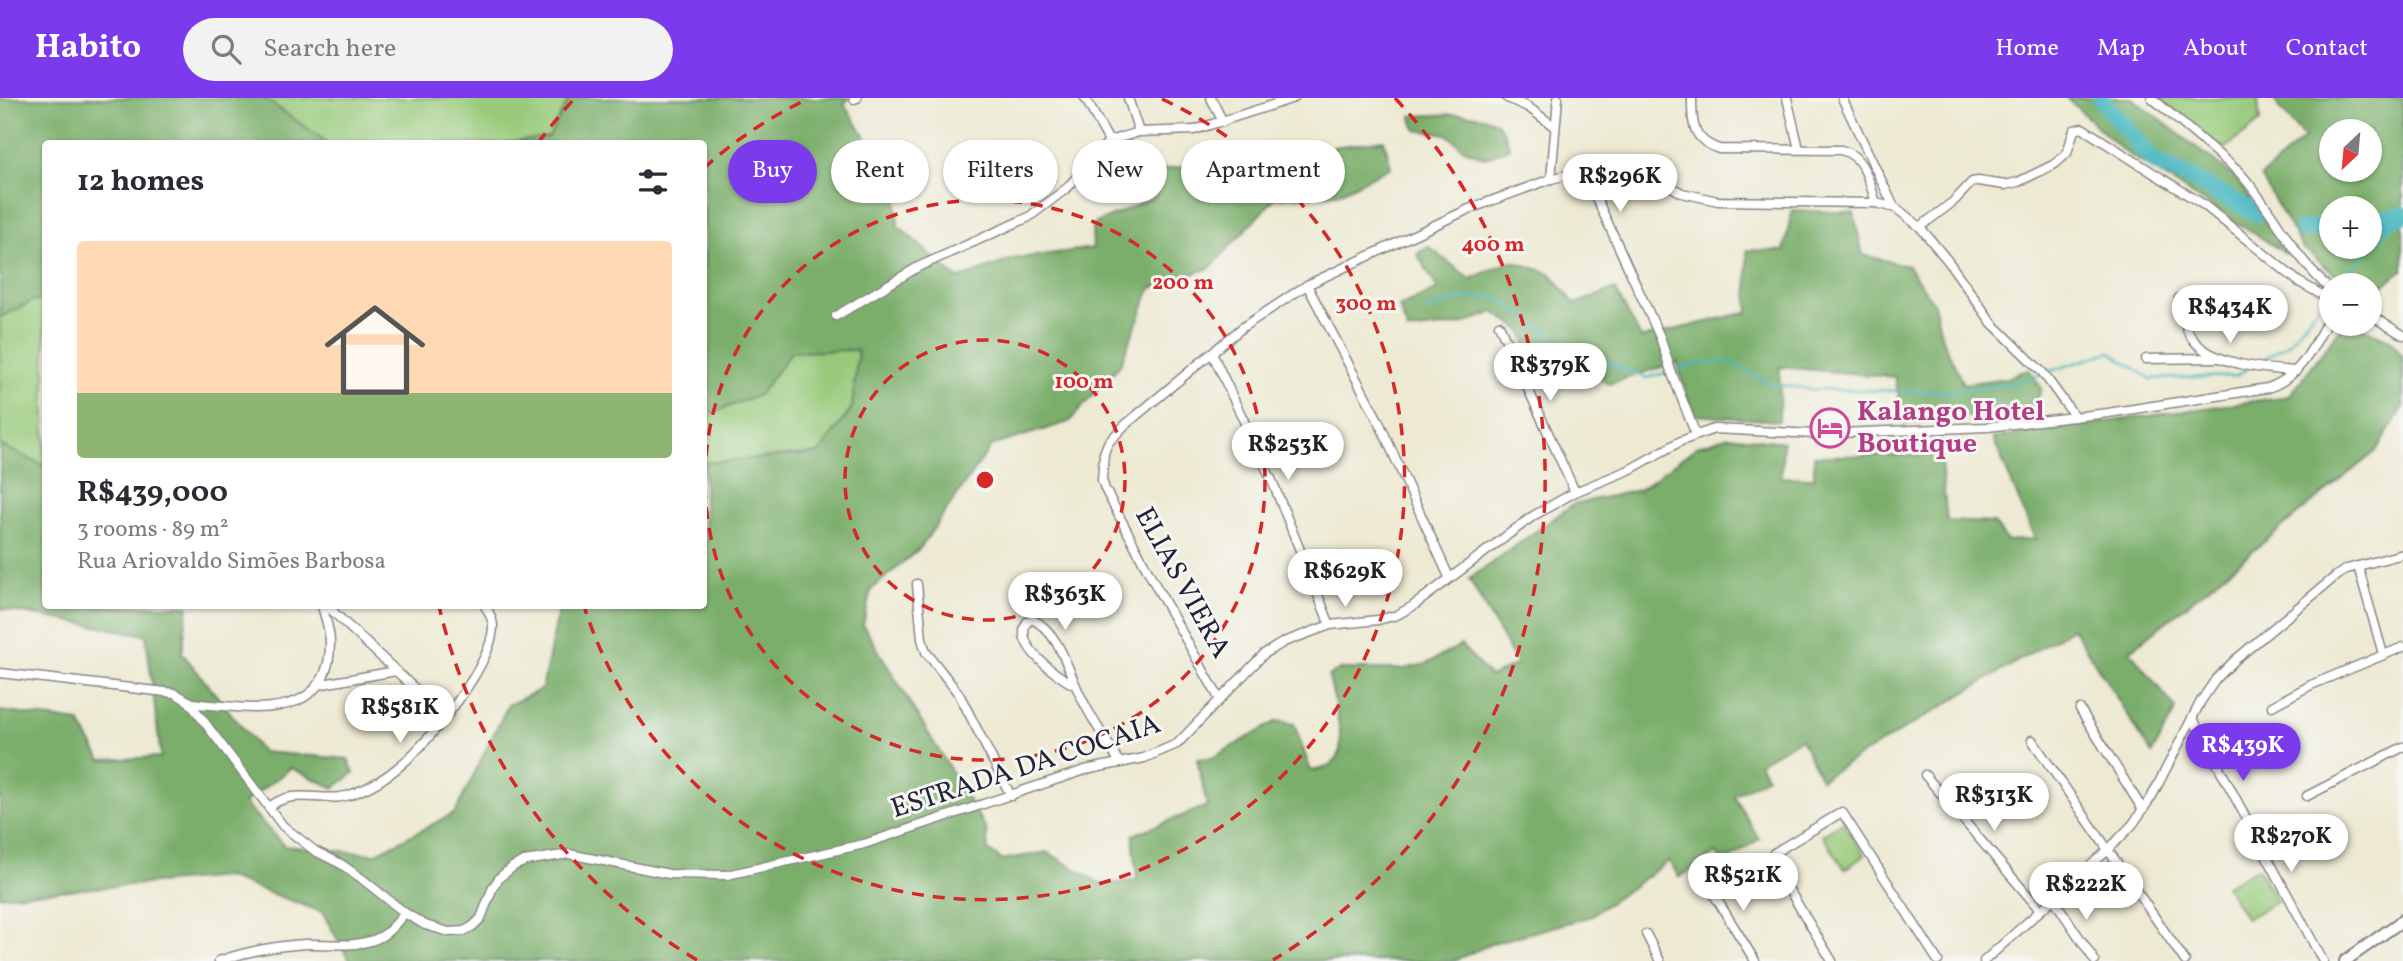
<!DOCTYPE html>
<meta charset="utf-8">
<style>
:root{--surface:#fff;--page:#f2f2f3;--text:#2b2b33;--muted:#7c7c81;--accent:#7c3aed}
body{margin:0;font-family:Vollkorn,serif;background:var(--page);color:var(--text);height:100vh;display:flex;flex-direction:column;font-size:26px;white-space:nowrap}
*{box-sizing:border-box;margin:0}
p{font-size:23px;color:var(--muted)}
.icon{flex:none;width:38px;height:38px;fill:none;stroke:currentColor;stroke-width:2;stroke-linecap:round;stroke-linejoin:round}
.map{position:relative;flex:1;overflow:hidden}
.details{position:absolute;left:42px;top:42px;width:665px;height:469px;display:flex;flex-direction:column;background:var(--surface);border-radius:7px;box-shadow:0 2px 5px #0004}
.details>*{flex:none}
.top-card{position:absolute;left:728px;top:42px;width:665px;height:63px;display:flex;gap:14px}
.needle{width:46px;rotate:206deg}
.fabs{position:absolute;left:2319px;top:21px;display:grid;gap:14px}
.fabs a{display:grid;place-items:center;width:63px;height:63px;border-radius:50%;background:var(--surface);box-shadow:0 2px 5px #0004;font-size:35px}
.price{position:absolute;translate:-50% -60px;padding:0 16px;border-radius:24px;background:#fff;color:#222;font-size:23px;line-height:46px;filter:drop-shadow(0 2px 4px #0008)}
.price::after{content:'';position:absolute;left:50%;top:42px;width:21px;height:16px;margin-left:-10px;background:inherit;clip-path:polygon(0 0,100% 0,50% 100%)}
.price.on{background:var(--accent);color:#fff}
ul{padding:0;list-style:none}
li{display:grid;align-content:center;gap:14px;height:371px;padding:0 35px}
li span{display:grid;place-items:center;height:217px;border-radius:7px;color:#555}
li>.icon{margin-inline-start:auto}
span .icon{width:126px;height:126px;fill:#fffc;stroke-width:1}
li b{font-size:30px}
h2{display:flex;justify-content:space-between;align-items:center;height:84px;padding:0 35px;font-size:30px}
.chip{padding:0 24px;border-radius:32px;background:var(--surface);box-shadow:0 2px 5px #0004;font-size:24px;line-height:63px}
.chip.on{background:var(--accent);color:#fff}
header{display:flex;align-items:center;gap:42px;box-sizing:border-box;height:98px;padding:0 35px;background:var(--accent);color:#fff}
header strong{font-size:33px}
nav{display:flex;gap:38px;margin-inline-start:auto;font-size:24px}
.search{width:490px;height:63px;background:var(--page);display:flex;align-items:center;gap:18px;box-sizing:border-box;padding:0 24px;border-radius:38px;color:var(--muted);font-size:26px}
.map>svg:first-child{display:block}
.green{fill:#98ca7a;stroke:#5d765a;stroke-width:2}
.forest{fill:#7aae6a;stroke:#4e6852;stroke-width:2;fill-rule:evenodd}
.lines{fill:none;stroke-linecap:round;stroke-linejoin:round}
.stream{stroke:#49b8c0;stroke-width:2.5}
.river{stroke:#49b8c0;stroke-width:18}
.street-casing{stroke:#888686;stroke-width:11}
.secondary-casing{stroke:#888686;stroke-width:14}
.street{stroke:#fff;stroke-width:8}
.secondary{stroke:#fff;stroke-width:10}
.ring{fill:none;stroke:#d62828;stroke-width:3.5;stroke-dasharray:12 9}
.labels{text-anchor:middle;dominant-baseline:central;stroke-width:6;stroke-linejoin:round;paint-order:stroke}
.hotel-label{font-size:28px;font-weight:bold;fill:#b23c85;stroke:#f6f6f2;text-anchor:start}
.street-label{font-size:28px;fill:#22223b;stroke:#f6f6f2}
.centre{fill:#d62828;stroke:#f6f6f2;stroke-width:3.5}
.ring-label{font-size:21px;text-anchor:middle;font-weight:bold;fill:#d62828;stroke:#f6f6f2;stroke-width:6;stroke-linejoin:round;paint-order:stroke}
</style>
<header>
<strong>Habito</strong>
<div class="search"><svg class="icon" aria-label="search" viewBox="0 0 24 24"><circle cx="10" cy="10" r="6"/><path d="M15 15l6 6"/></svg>Search here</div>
<nav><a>Home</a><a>Map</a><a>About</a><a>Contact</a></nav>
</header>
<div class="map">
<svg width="2403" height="863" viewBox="0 0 2403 863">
<rect width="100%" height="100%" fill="#f6f6f2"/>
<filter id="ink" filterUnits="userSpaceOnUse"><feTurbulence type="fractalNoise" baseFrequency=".0143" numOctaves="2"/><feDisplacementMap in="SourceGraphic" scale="14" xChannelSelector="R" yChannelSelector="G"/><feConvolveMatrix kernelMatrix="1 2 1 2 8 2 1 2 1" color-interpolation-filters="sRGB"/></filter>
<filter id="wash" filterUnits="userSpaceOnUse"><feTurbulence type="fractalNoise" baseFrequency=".00686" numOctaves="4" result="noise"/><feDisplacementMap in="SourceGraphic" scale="28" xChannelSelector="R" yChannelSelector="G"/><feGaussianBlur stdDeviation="1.57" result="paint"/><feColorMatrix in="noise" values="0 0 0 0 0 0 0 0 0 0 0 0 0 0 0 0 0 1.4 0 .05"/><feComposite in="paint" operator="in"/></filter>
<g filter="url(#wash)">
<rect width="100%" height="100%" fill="#ede9d2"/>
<g class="green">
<path d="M264 0H570L549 39 505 46 328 45Z"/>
<path d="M2159 0H2258L2260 23 2226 50 2215 45Z"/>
<path d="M35 202 45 203V368L0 347V219Z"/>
<path d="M858 251 852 309 819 355 704 365V318L759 297 791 254Z"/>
<path d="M1842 724 1865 757 1845 771 1822 737Z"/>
<path d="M2258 770 2277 803 2246 821 2226 788Z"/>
</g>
<g class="forest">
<path d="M0 0H264L328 45 46 46 45 203 35 202 0 219Z"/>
<path d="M570 0H850L844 6 896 86 898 128 958 181 1013 161 1093 150 1092 127 1155 99 1161 72 1384 42 1391 69 1337 96 1275 100 1210 170 1151 190 1120 267 1069 324 991 348 920 450 871 492 863 527 986 731 988 752 1002 762 1047 754 1103 787 1137 782 1133 737 1207 708 1197 661 1212 660 1277 623 1294 626 1311 673C1321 671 1329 670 1336 662 1348 648 1332 596 1329 578L1342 571H1404L1426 566 1461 547 1490 579 1517 566 1469 481 1574 406 1639 392 1698 348 1729 338 1783 344 1781 379 1814 380V358L1940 357 1947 423 1994 425 2007 443 2035 441 1993 340 2289 298 2344 226H2353L2392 243 2403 259V309L2376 353 2130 553 2176 611 2152 656 2073 530 1821 681 1801 641 1759 665 1767 679 1734 698 1759 741 1724 765 1716 755 1679 779 1669 763 1589 819 1493 845 1453 863H350L322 814 226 779 0 798V613L79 624 101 662 161 659 146 537 0 511V347L45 368 46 508H188L182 555 262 654 348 661 354 675 334 690 291 670 244 705 284 748 375 756 455 715 508 607 542 591 559 511 556 508H704V365L819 355 852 310 858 252 791 254 759 297 704 318V46L505 45 549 39Z"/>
<path d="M2067 0H2132L2236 80 2288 157 2122 52Z"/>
<path d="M2272 0H2403V173L2370 196V187H2347L2302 149 2261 79 2304 40ZM2331 33H2370V72H2331ZM2331 110H2370V149H2331Z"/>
<path d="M1461 16C1491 19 1500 20 1510 50L1485 60 1464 51 1447 36 1416 32 1411 18Z"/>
<path d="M1792 112 1854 115 1863 157 1908 168 1934 206 1942 240 1963 286 2007 280 2029 271 2041 290 2035 312 1904 326 1895 279 1780 269 1779 323 1693 317 1677 264 1609 286 1579 269 1540 279 1521 232 1494 214 1460 227 1408 233 1399 209 1438 191 1417 156 1428 148 1470 181 1512 163 1550 175 1575 206 1615 191 1641 240 1748 214 1747 152 1784 153Z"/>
</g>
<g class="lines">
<g class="stream">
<path d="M2335 187 2403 118"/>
<path d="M1427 212 1470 199 1494 198 1574 252 1647 280 1697 266 1731 264 1772 286 1811 291 1952 294 2010 286 2110 254 2151 281 2237 278 2247 271"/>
<path d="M2256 265 2288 246 2318 208"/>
</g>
<g class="river">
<path d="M2100 0 2154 64 2189 79 2256 115"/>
<path d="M2370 124 2403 117"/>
<path d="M2303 131 2331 130"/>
</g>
</g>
</g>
<g filter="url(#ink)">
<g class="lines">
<g class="street-casing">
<g id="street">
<path d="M1085 0 1109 43"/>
<path d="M1128 0 1139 34"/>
<path d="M1211 0 1223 24"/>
<path d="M1507 0 1528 9 1555 29"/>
<path d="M1692 0C1692 25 1692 42 1719 51L1841 52C1865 58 1869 84 1876 105"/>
<path d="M1787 0 1799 51"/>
<path d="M1842 0 1894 109"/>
<path d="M2152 0 2239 74C2273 111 2292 158 2331 192"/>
<path d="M854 1 857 0"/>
<path d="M1584 73 1660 239 1671 273 1696 337"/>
<path d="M1551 81 1558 0"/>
<path d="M1920 129 1954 103 1972 84 1978 83 2005 87 2018 84 2055 66 2067 55 2074 32 2082 30 2204 107 2299 184 2331 202"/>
<path d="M1307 187 1378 322 1449 479"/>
<path d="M2179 200C2182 212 2183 226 2190 237 2207 267 2266 271 2296 273"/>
<path d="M2370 217 2403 237"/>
<path d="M836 218 918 169 1029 119 1067 90 1109 43 1139 34 1194 32 1294 0"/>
<path d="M1499 227 1575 394"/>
<path d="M1212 255 1273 385 1330 527"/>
<path d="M2146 261 2219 260"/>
<path d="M2358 468 2383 556"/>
<path d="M917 486 922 541 926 554 959 596 1011 698"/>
<path d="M327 508 445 619"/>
<path d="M0 575 174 595C181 598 187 603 193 605 203 607 215 607 225 608 275 614 331 610 330 544 330 532 325 519 322 508"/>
<path d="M317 587 396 573"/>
<path d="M1076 588C1059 579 1012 548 1027 524L1032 521C1057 533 1066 565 1076 588 1087 615 1105 640 1120 665"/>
<path d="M1220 602 1157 490 1105 391 1102 382 1104 355 1108 345 1125 327 1243 229 1307 187 1469 111 1551 81 1584 73 1613 68 1625 69 1654 79 1682 95 1718 103 1876 105 1896 110 1920 129 1948 163 1992 225 2043 275 2075 319"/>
<path d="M190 605 283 728 315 753 341 766 361 780 405 815 425 827 449 834 464 833 473 828 481 820 493 789 500 779 514 768 525 763 569 756 669 776 727 777 864 746 1085 672 1144 660 1177 646 1264 556 1284 544 1330 527 1378 522 1397 517 1413 508 1533 418 1575 394 1629 372 1681 343 1714 331 1816 336 1987 329 2108 315 2268 290C2302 279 2315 245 2331 216"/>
<path d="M2272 608 2311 587 2403 549"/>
<path d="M2080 611 2143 712"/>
<path d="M2193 621 2323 863"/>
<path d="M2032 642 2185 863"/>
<path d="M1925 677 2040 812"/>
<path d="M2307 698 2403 649"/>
<path d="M269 710C292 687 327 708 355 695 371 689 387 679 401 667 430 643 494 565 493 527 492 519 489 514 485 508"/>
<path d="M1705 782 1755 863"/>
<path d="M2053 800 2095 863"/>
<path d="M1646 836 1660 863"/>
<path d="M219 863C247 853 276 848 305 846 329 845 360 851 382 838 391 833 398 823 405 815L407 816"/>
<path d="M1832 863 1771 762 1774 755 1842 714 1938 863"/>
<path d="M1984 863 2109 751 2133 726 2152 698 2201 603 2216 581 2235 562 2336 478 2347 471 2403 456"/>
</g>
</g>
<g class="secondary-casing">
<path id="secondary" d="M2345 863 2403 822"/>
</g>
<use href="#street" class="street"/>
<use href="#secondary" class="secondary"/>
</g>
</g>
<g class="ring">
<circle cx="985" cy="382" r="140"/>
<circle cx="985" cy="382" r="280"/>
<path d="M704 70A420 420 0 0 1 808 1M1162 1A420 420 0 1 1 584 508"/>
<path d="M697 862A560 560 0 0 1 439 508M538 45A560 560 0 0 1 575 0M1395 0A560 560 0 0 1 1273 862"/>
</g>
<defs>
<g id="hotel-ring" transform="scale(2.0125)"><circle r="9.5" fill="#f6f6f2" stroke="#d1479c" stroke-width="1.5"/><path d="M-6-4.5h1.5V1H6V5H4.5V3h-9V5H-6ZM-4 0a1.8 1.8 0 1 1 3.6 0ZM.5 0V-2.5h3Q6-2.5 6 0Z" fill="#d1479c"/></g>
</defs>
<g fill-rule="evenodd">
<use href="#hotel-ring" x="1830" y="330"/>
</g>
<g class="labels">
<g class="hotel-label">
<text x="1857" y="314">Kalango Hotel<tspan x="1857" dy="32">Boutique</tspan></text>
</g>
<g class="street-label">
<text transform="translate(1182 485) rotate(61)">ELIAS VIERA</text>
<text transform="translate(1026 669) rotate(-18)">ESTRADA DA COCAIA</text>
</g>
</g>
<circle cx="985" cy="382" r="10" class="centre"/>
<g class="ring-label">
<text x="1493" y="153">400 m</text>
<text x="1183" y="191">200 m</text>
<text x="1366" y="212">300 m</text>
<text x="1084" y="290">100 m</text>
</g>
</svg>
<div class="fabs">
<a><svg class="needle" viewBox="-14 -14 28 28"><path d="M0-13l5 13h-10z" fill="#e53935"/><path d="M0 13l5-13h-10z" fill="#7c7c81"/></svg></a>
<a>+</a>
<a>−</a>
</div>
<b class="price" style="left:1620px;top:116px">R$296K</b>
<b class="price" style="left:2230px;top:247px">R$434K</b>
<b class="price" style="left:1550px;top:305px">R$379K</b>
<b class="price" style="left:1288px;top:384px">R$253K</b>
<b class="price" style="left:1345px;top:511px">R$629K</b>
<b class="price" style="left:1065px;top:534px">R$363K</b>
<b class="price" style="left:400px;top:647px">R$581K</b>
<b class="price on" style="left:2243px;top:685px">R$439K</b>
<b class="price" style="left:1994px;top:735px">R$313K</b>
<b class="price" style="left:2291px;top:776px">R$270K</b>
<b class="price" style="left:1743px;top:815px">R$521K</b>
<b class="price" style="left:2086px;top:824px">R$222K</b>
<div class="top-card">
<a class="chip on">Buy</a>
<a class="chip">Rent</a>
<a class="chip">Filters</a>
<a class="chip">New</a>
<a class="chip">Apartment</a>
</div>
<section class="details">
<h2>12 homes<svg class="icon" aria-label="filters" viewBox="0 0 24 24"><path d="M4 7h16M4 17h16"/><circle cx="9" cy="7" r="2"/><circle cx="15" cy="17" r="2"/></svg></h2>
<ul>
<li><span style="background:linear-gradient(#ffd9b3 70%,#8fb573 0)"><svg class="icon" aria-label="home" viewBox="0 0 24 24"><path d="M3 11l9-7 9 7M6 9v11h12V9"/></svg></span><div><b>R$439,000</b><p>3 rooms · 89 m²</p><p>Rua Ariovaldo Simões Barbosa</p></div></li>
</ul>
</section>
</div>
